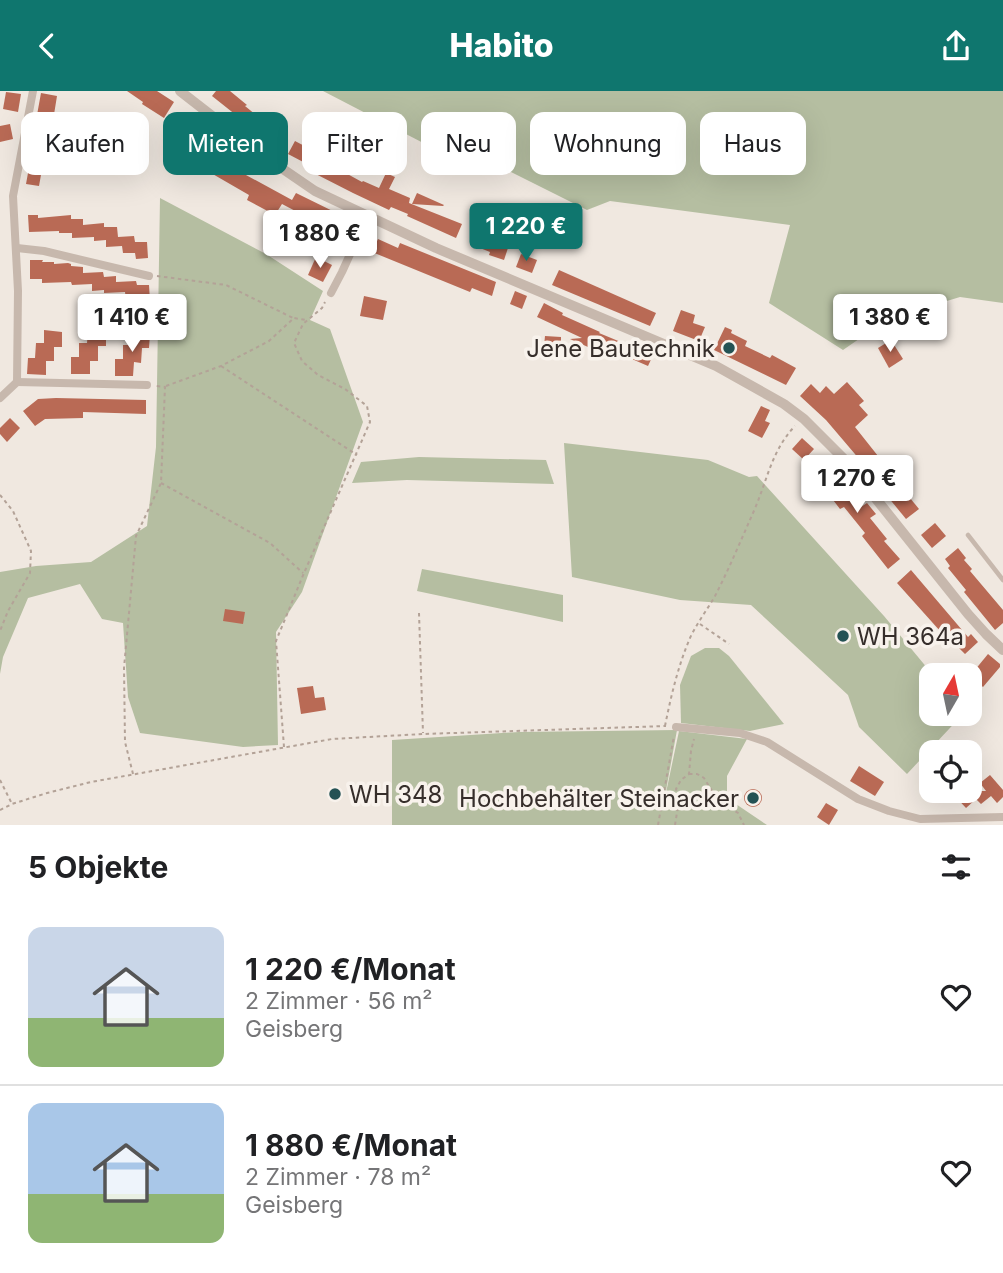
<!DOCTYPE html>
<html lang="de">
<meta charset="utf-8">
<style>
:root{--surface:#fff;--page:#f6f6f6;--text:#202124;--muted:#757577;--line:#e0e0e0;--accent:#0f766e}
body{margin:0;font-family:Inter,sans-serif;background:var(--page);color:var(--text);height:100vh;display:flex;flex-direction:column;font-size:26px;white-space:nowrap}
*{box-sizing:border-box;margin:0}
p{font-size:23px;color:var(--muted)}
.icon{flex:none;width:38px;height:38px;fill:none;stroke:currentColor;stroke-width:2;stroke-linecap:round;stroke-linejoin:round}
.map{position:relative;height:734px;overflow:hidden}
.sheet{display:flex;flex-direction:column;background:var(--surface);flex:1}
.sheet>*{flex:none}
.guide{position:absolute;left:21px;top:21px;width:962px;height:63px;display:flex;gap:14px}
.needle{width:46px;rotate:9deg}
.buttons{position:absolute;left:919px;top:572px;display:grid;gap:14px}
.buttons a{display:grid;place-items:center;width:63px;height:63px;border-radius:14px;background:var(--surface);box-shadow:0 7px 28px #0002;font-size:35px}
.price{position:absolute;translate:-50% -60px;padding:0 16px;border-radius:7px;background:#fff;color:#222;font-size:23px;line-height:46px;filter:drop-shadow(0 2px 4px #0008)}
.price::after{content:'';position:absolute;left:50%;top:42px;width:21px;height:16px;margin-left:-10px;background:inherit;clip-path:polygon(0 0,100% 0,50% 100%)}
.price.selected{background:var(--accent);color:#fff}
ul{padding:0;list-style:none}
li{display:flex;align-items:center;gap:21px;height:175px;padding:0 28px}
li+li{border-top:2px solid var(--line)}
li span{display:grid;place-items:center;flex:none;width:196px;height:140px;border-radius:14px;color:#555}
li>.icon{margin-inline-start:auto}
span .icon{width:84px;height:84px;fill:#fffc;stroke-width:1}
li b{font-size:30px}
h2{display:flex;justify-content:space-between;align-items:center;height:84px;padding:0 28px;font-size:30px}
.pill{padding:0 24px;border-radius:14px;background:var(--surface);box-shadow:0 7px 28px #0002;font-size:24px;line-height:63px}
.pill.selected{background:var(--accent);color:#fff}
header{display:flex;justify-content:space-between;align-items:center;height:91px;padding:0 28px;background:var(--accent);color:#fff;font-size:32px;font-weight:800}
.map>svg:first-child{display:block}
.green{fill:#b5bea1}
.building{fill:#b96a55}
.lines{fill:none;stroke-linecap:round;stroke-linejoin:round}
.path{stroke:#b3a297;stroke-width:2;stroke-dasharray:3.5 3.5;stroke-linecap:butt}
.service{stroke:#c7b8ad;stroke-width:4.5}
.minor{stroke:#c7b8ad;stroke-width:8}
.tertiary{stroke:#c7b8ad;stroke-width:10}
.poi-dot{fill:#245254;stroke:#f8f2ec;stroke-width:2.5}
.labels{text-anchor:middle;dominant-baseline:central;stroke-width:7;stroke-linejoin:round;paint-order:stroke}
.poi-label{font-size:24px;fill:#362e2b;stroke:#f8f2ec;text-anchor:end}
</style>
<header><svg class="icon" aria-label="back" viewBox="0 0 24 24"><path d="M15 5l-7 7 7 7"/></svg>Habito<svg class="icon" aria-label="share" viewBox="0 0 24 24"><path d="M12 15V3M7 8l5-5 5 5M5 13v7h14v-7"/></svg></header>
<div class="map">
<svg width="1003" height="734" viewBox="0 0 1003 734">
<rect width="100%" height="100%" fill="#f0e8e0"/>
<g class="green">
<path d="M323 0H1003V212L960 206 888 228 843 259 769 212 790 134 610 110 587 119 495 73 485 84Z"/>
<path d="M160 107 266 163 323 200 310 229 330 238 363 331 302 501 276 541 278 654 243 656 140 642 128 606 123 532 102 528 80 493 28 507 3 566 0 583V481L36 475 91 471 147 435 156 356Z"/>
<path d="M564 352 708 369 749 386 757 385 884 525 933 584H931V623H963L907 683 859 636 848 604 751 514 680 509 572 486Z"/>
<path d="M419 366 546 369 554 393 407 389 352 392 361 371Z"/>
<path d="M422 478 563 504V531L417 500Z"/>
<path d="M705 557H719L729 565 784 633 750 640 681 632 680 594 691 565Z"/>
<path d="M677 639 663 716 679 640 747 648 727 685V707L767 734H392V649L519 641Z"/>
</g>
<g class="building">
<path d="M127 0H157L174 11 164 27 142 13 143 11Z"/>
<path d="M216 0H230L247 14 245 15 274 39 266 48 212 5Z"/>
<path d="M6 1 21 3 18 21 3 18Z"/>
<path d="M41 2 57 5 50 48H54L52 57 46 56 39 95 26 93 38 27 45 26 37 24Z"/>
<path d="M10 33 13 48 0 51V35Z"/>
<path d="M180 48 292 109 296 102 355 131 347 147 282 113 275 124 247 109 249 104 204 78 201 83 190 76 193 69 174 58Z"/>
<path d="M295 50 314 60 317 56 326 61 322 69 362 91 363 90 379 97 386 82 395 86 389 98 410 107 409 112 462 133 456 147 407 125 408 123 391 116 389 119 353 102 304 77 307 73 288 63Z"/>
<path d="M417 102 444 114 443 115 412 113Z"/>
<path d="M28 124H38V127L71 124V128H83V134L104 132V136H117L118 146 134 145 135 151H147L148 167 136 168 135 162H123L122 155 106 156V149L94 150V146L72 147V142H59V140L29 141Z"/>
<path d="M483 133 493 137 488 150 508 157 504 169 489 164 490 161 475 155Z"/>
<path d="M275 147 292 155 287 165 271 157Z"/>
<path d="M378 148 398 157 400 152 496 191 492 205 472 197 470 201 372 161Z"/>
<path d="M521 163 537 169 532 182 516 176Z"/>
<path d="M316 166 332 174 323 191 308 184Z"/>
<path d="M30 169H43L42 171H54V173L68 172 71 173V175L83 176V182L103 181 104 186 116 185V191L136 190 137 194H149L150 210 138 211V208L126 209 125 201 104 202V199L92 200V193L72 194 71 191 42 192V188H30Z"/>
<path d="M559 179 656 222 650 235 552 194Z"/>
<path d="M515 200 527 205 522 218 510 213Z"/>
<path d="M364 205 387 210 383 229 360 225Z"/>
<path d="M544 212 563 222 562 224 600 241 599 242 628 254 630 250 655 260 648 275 618 262 615 268 570 248 582 247 537 226Z"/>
<path d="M681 219 695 224 693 232 705 236 699 250 673 240Z"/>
<path d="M725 236 732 239 731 242 747 250 745 255 770 267 772 264 796 277 786 294 714 259Z"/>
<path d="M44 239 62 241V256H54V270H46V284L27 283 28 267H35L36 252H44Z"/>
<path d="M88 239 106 241V255H98V270H90V283H71V266H79V252H87Z"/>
<path d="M131 241 150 243 149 257H142L141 272 134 271 133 285H115V268H123V254H131Z"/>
<path d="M545 245 561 246V256L544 255Z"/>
<path d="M891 249 903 268 889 277 878 257Z"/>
<path d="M847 291 864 310 859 314 868 324 855 336 878 365 866 376 826 329 800 305 811 293 820 302 826 295 834 303Z"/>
<path d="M56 307 146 309V323L83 321V327L45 328 35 335 23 320 38 308Z"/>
<path d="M761 315 770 319 765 330 770 332 762 347 748 340Z"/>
<path d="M10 327 20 337 7 351 0 343V337Z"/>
<path d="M802 347 814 358 804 369 792 358Z"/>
<path d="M826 373 861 416 867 412 876 423 870 427 887 448 884 450 900 468 888 478 862 445 865 442 844 416 840 418 813 383Z"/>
<path d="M892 385 919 418 906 428 879 395Z"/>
<path d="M935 432 946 445 932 457 921 444Z"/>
<path d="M958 457 966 467 964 469 972 478 970 480 1003 519V532L995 539 964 501 966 499 948 477 950 475 945 468Z"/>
<path d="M911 479 968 546 971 543 978 551 965 563 950 548 949 550 897 492Z"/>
<path d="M225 518 245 521 243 533 223 530Z"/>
<path d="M988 563 1000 573V576L983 596 970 585Z"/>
<path d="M313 595 315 607 324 606 326 619 301 623 297 597Z"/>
<path d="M859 675 884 691 875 705 850 690Z"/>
<path d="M990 684 1003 699V706L997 712 991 705 981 713 976 708 966 717 950 700H986L980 692Z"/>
<circle cx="753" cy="707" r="9"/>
<path d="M826 712 838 719 829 734 817 726Z"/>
</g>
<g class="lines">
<g class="path">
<path d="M157 185 226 194 293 227"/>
<path d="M221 275 357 364"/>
<path d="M166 295 221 275 269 250 294 227 306 229"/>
<path d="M161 392 270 452 303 482"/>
<path d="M0 404 13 420 31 460 30 482 8 520 0 540"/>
<path d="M419 522 423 642"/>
<path d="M700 533 729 553"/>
<path d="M665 635C671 605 678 575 690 547 697 532 707 519 715 505 729 478 741 449 753 422 767 391 771 360 795 335"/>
<path d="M284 656 276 550 304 482 370 331 367 315 345 298 318 284 302 270 294 252 303 233 322 217 325 211"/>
<path d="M133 683 125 651 124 577 136 445 161 392 165 296 156 295"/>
<path d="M689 683H697L704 687 717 708 738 722 744 734"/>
<path d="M0 689 12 713"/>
<path d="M0 719 12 713 47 702 91 691 332 648 423 643 666 635"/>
<path d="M658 734 674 645"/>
<path d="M675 734 679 709 676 698 681 689 689 683 691 660 694 648"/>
</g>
<path class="service" d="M968 444 1003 489"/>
<g class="minor">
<path d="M17 157 44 160 149 185"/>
<path d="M331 202 342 181 367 126"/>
<path d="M17 291 147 294"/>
<path d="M0 307 17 291 18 200 13 105 33 0"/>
<path d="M676 636 740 642 767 651 858 708 889 720 920 728 1003 726"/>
</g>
<path class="tertiary" d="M180 0 261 63 315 100 436 157 716 275 784 313 804 328 845 369 968 523 986 543 1003 559"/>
</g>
<g class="poi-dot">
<circle cx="729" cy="257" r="7"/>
<circle cx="843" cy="545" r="7"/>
<circle cx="335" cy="703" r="7"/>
<circle cx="753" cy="707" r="7"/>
</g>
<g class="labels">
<g class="poi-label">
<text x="715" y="257">Jene Bautechnik</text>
<text x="857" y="545" text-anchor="start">WH 364a</text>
<text x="349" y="703" text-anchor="start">WH 348</text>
<text x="739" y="707">Hochbehälter Steinacker</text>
</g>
</g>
</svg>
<div class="buttons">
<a><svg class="needle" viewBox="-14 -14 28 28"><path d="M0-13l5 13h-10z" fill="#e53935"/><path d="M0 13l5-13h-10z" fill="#757577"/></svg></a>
<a><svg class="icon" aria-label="locate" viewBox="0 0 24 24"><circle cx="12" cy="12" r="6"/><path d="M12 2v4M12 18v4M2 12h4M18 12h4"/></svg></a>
</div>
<b class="price selected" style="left:526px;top:172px">1 220 €</b>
<b class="price" style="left:320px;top:179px">1 880 €</b>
<b class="price" style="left:132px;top:263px">1 410 €</b>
<b class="price" style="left:890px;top:263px">1 380 €</b>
<b class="price" style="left:857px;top:424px">1 270 €</b>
<div class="guide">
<a class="pill">Kaufen</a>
<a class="pill selected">Mieten</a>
<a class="pill">Filter</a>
<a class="pill">Neu</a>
<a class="pill">Wohnung</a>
<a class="pill">Haus</a>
</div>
</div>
<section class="sheet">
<h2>5 Objekte<svg class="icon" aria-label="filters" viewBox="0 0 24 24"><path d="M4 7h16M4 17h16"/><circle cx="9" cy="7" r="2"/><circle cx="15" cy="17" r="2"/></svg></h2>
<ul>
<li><span style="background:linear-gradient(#c9d6e8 65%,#8fb573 0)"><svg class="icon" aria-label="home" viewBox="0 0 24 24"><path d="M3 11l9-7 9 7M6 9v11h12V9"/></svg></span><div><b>1 220 €/Monat</b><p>2 Zimmer · 56 m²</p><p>Geisberg</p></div><svg class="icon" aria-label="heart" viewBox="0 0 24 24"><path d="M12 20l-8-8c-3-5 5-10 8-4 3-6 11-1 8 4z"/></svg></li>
<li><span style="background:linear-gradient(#a9c7e8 65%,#8fb573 0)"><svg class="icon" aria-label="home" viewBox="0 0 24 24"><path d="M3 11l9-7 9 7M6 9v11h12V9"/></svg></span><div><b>1 880 €/Monat</b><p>2 Zimmer · 78 m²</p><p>Geisberg</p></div><svg class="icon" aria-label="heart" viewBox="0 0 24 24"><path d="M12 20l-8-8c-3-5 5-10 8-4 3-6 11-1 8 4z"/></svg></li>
</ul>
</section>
